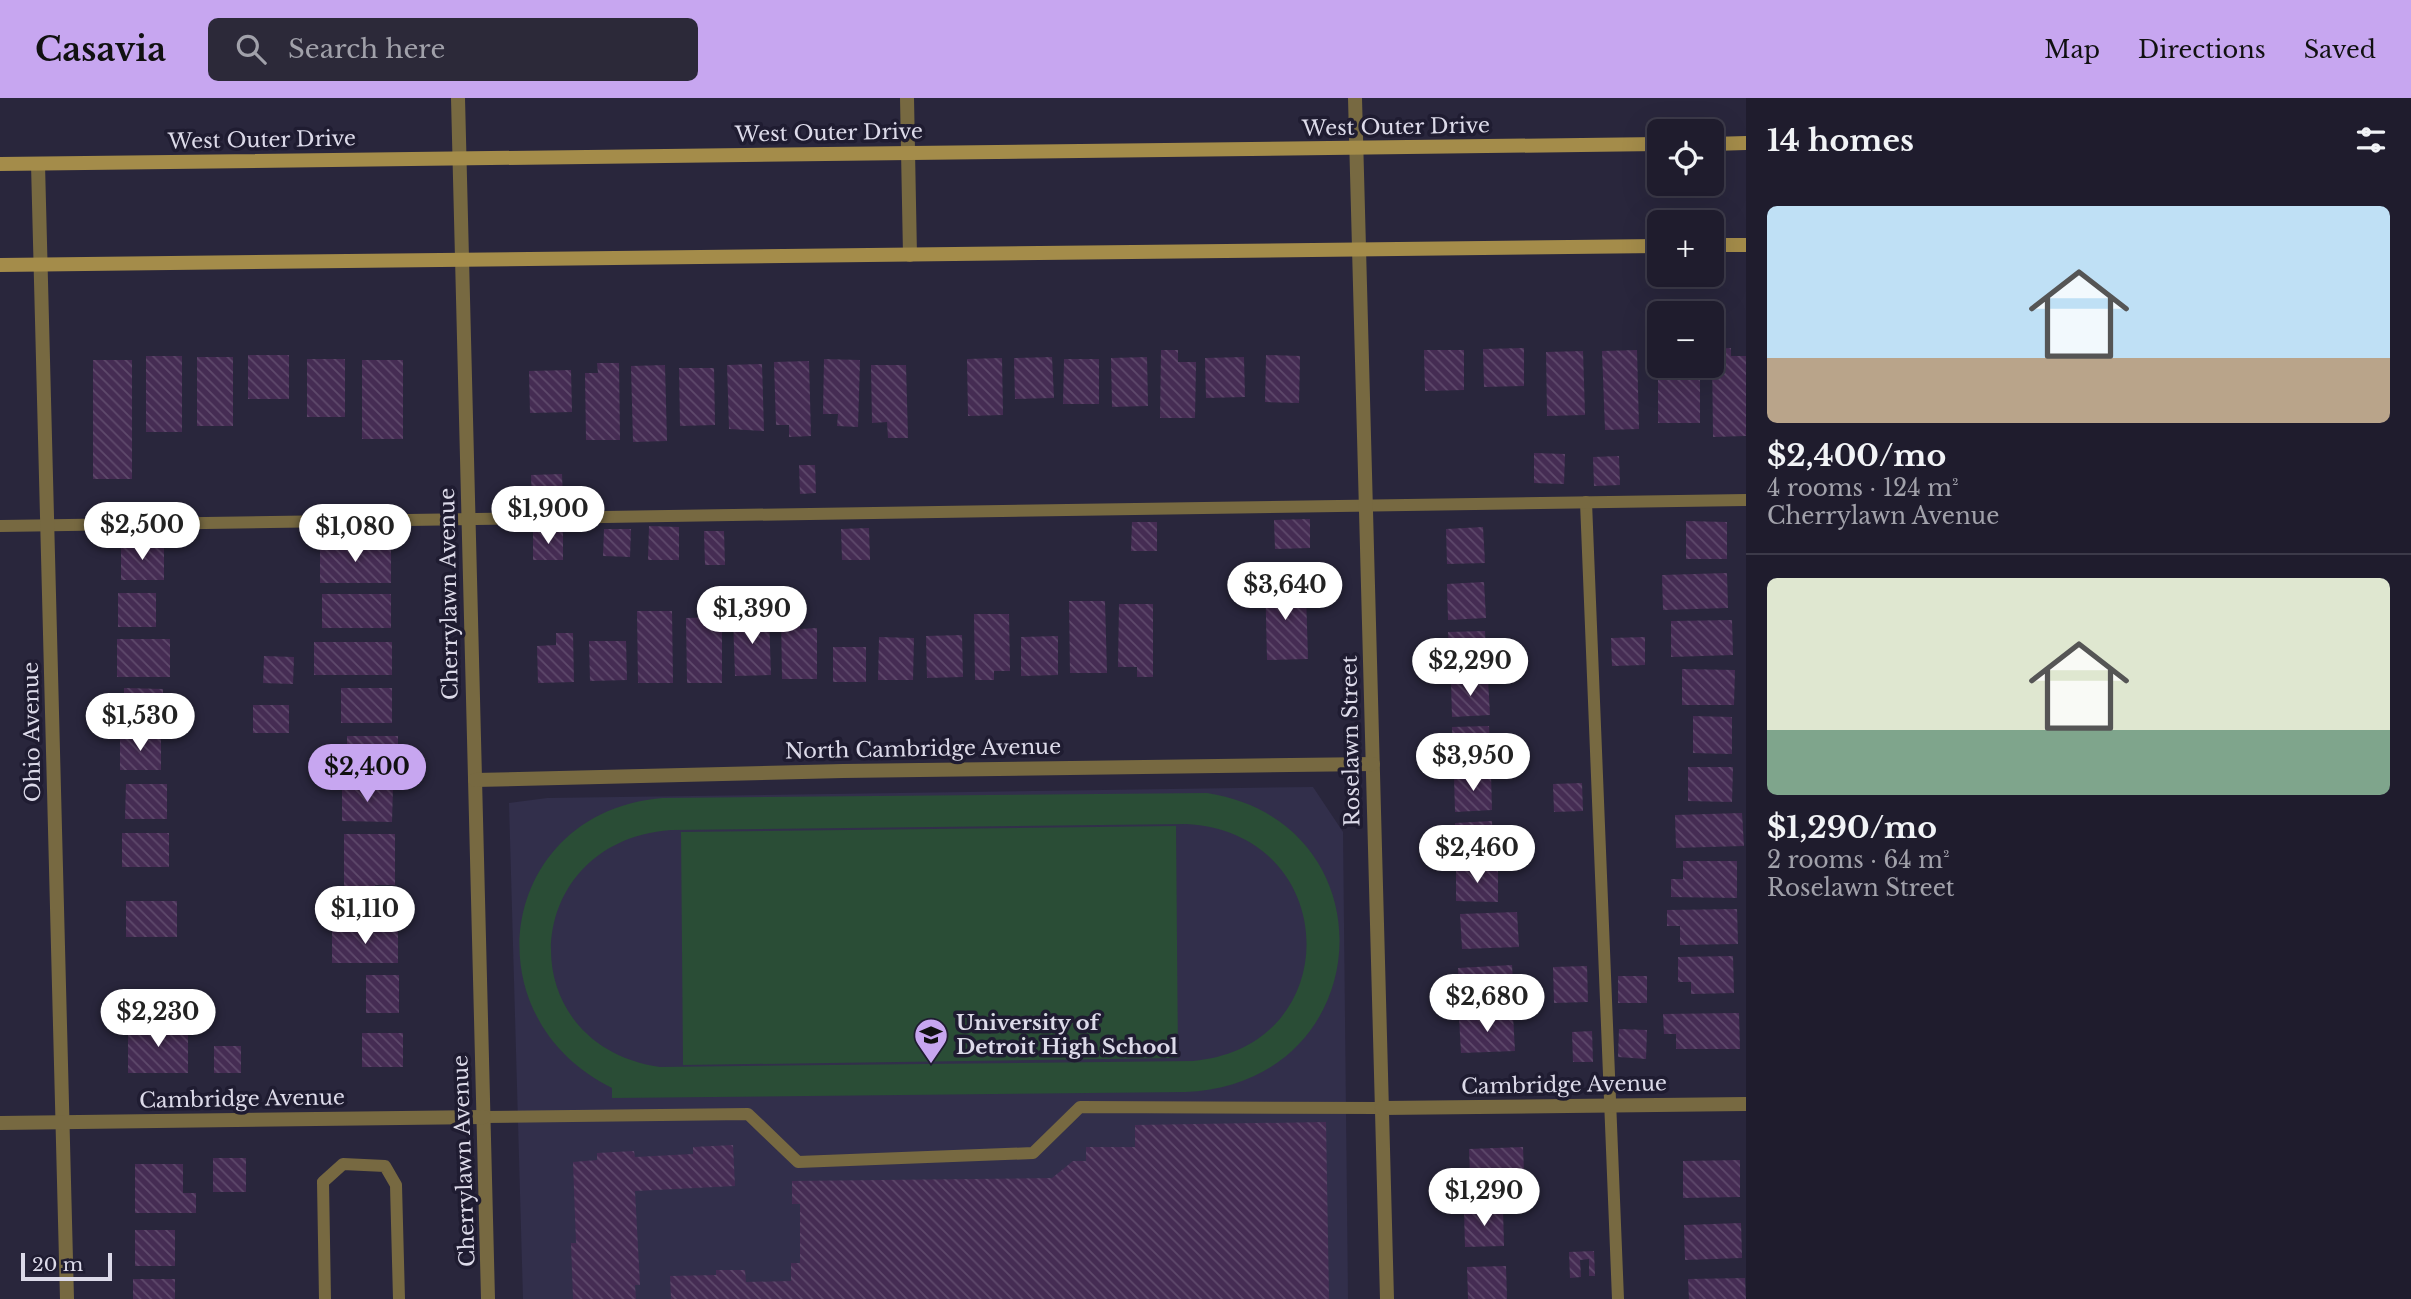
<!DOCTYPE html>
<meta charset="utf-8">
<style>
:root{--surface:#1f1c2d;--page:#2c2939;--text:#f1f3f6;--muted:#a1a1aa;--line:#3c3a49;--accent:#c7a6f0}
body{margin:0;font-family:"Libre Baskerville",serif;background:var(--page);color:var(--text);height:100vh;display:flex;flex-direction:column;font-size:26px;white-space:nowrap}
*{box-sizing:border-box;margin:0}
p{font-size:23px;color:var(--muted)}
.icon{flex:none;width:38px;height:38px;fill:none;stroke:currentColor;stroke-width:2;stroke-linecap:round;stroke-linejoin:round}
.map{position:relative;flex:1;overflow:hidden}
.sheet{display:flex;flex-direction:column;background:var(--surface);width:665px}
.sheet>*{flex:none}
.buttons{position:absolute;left:1647px;top:21px;display:grid;gap:14px}
.buttons a{display:grid;place-items:center;width:77px;height:77px;border-radius:10px;background:var(--surface);box-shadow:0 7px 28px #0002,0 0 0 2px var(--line);font-size:35px}
.scale{position:absolute;left:21px;bottom:18px;width:91px;box-sizing:border-box;padding-left:7px;border:4px solid #dcdae9;border-top:0;font-size:19px;line-height:24px;white-space:nowrap;color:#dcdae9;-webkit-text-stroke:5px #1f1c31;paint-order:stroke}
.price{position:absolute;translate:-50% -60px;padding:0 16px;border-radius:24px;background:#fff;color:#222;font-size:23px;line-height:46px;filter:drop-shadow(0 2px 4px #0008)}
.price::after{content:'';position:absolute;left:50%;top:42px;width:21px;height:16px;margin-left:-10px;background:inherit;clip-path:polygon(0 0,100% 0,50% 100%)}
.price.selected{background:var(--accent);color:#111}
ul{padding:0;list-style:none}
li{display:grid;align-content:center;gap:14px;height:371px;padding:0 21px}
li+li{border-top:2px solid var(--line)}
li span{display:grid;place-items:center;height:217px;border-radius:10px;color:#555}
li>.icon{margin-inline-start:auto}
span .icon{width:126px;height:126px;fill:#fffc;stroke-width:1}
li b{font-size:30px}
h2{display:flex;justify-content:space-between;align-items:center;height:84px;padding:0 21px;font-size:30px}
header{display:flex;align-items:center;gap:42px;box-sizing:border-box;height:98px;padding:0 35px;background:var(--accent);color:#111}
header strong{font-size:33px}
nav{display:flex;gap:38px;margin-inline-start:auto;font-size:24px}
.search{width:490px;height:63px;background:var(--page);display:flex;align-items:center;gap:18px;box-sizing:border-box;padding:0 24px;border-radius:10px;color:var(--muted);font-size:26px}
main{display:flex;flex:1;min-height:0}
.map>svg:first-child{display:block}
.built{fill:#322f4b}
.pitch{fill:#2a4d36;fill-rule:evenodd}
.building{fill:url(#building-back-hatch)}
.lines{fill:none;stroke-linecap:round;stroke-linejoin:round}
.service{stroke:#776941;stroke-width:12}
.minor{stroke:#776941;stroke-width:14}
.secondary{stroke:#a48c4a;stroke-width:14}
.labels{text-anchor:middle;dominant-baseline:central;stroke-width:7;stroke-linejoin:round;paint-order:stroke}
.street-label{font-size:21px;fill:#dcdae9;stroke:#1f1c31}
.poi-label{font-size:21px;font-weight:bold;fill:#dcdae9;stroke:#1f1c31;text-anchor:start}
</style>
<header>
<strong>Casavia</strong>
<div class="search"><svg class="icon" aria-label="search" viewBox="0 0 24 24"><circle cx="10" cy="10" r="6"/><path d="M15 15l6 6"/></svg>Search here</div>
<nav><a>Map</a><a>Directions</a><a>Saved</a></nav>
</header>
<main>
<div class="map">
<svg width="1746" height="1201" viewBox="0 0 1746 1201">
<defs>
<pattern id="building-back-hatch" width="6" height="6" patternUnits="userSpaceOnUse" patternTransform="scale(1.75)"><rect width="6" height="6" fill="#452c53"/><path d="M-1 5l2 2M0 0l6 6M5-1l2 2" fill="none" stroke="#5f4a6c"/></pattern>
</defs>
<rect width="100%" height="100%" fill="#29263c"/>
<path class="built" d="M1313 689 1343 734 1348 1201H523L509 705 547 700Z"/>
<g class="pitch">
<path d="M1207 695C1394 724 1380 986 1185 994L612 1000V990C467 918 499 714 662 700ZM1186 726C1342 734 1349 949 1193 963L660 969C508 947 518 743 671 732Z"/>
<path d="M1176 728 1178 960 683 967 681 734Z"/>
</g>
<g class="building">
<path d="M1524 250V288L1484 289 1483 251Z"/>
<path d="M1731 250V258H1746V338L1713 339 1712 251Z"/>
<path d="M1161 252H1178V264H1196L1195 320H1160Z"/>
<path d="M1424 252H1464V292L1425 293Z"/>
<path d="M1637 252 1639 331 1605 332 1602 253Z"/>
<path d="M1583 253 1585 317 1547 318 1546 254Z"/>
<rect x="248" y="257" width="41" height="44"/>
<path d="M1266 257 1300 258 1299 305 1265 304Z"/>
<rect x="146" y="258" width="36" height="76"/>
<rect x="197" y="259" width="36" height="69"/>
<path d="M1052 259 1054 300 1015 301 1014 260Z"/>
<path d="M1147 259 1148 308 1112 309 1111 260Z"/>
<path d="M1244 259 1245 299 1206 300 1205 260Z"/>
<path d="M1002 260 1003 317 968 318 967 261Z"/>
<rect x="307" y="261" width="38" height="58"/>
<path d="M824 261 860 262 858 329 837 328 838 316H823Z"/>
<path d="M1064 261H1099V306H1063Z"/>
<rect x="93" y="262" width="39" height="119"/>
<rect x="362" y="262" width="41" height="79"/>
<path d="M809 263 811 338 789 339V327H776L774 264Z"/>
<path d="M597 265H619L620 342H586L585 275H598Z"/>
<path d="M762 266 764 333 729 331 727 267Z"/>
<path d="M665 267 667 343 633 344 631 268Z"/>
<path d="M871 267H906L908 340H888L887 324 872 325Z"/>
<rect x="1658" y="268" width="42" height="57"/>
<path d="M679 270H714L715 327 680 328Z"/>
<path d="M571 272 572 314 530 315 529 273Z"/>
<path d="M1534 355 1565 356 1564 386 1534 385Z"/>
<path d="M1619 358 1620 387 1594 388 1593 359Z"/>
<path d="M799 367H815L816 395 800 396Z"/>
<path d="M562 376 563 403 532 404 531 377Z"/>
<path d="M1310 421V450L1275 451 1274 422Z"/>
<path d="M1686 423 1727 424V461H1686Z"/>
<path d="M1132 424H1157V453H1131Z"/>
<path d="M649 428 679 429V462H648Z"/>
<path d="M1483 429 1485 465 1447 466 1446 431Z"/>
<path d="M869 430 870 462H842L841 431Z"/>
<path d="M604 431H631L630 459 603 458Z"/>
<rect x="533" y="433" width="30" height="29"/>
<path d="M704 433H724L725 467H705Z"/>
<rect x="121" y="445" width="43" height="37"/>
<rect x="320" y="447" width="71" height="38"/>
<path d="M1727 475 1728 510 1663 512 1662 477Z"/>
<path d="M1265 477H1284V497L1306 496 1308 561 1267 562Z"/>
<path d="M1484 484 1486 520 1448 522 1447 486Z"/>
<rect x="118" y="495" width="38" height="34"/>
<rect x="322" y="496" width="69" height="34"/>
<path d="M1069 503H1105L1107 575H1070Z"/>
<path d="M1119 506H1153V579H1137V569H1118Z"/>
<path d="M637 513H672L673 585H638Z"/>
<path d="M781 515H800V531L817 530V581H782Z"/>
<path d="M974 516H1009L1010 573H994V582H975Z"/>
<path d="M769 518 771 577 735 578 733 519Z"/>
<path d="M722 519V585H687L686 520Z"/>
<path d="M1732 522 1733 557 1671 559V523Z"/>
<path d="M1485 533 1487 569 1450 570 1448 534Z"/>
<path d="M556 535H573L574 584 538 585 537 548 556 547Z"/>
<path d="M962 537 963 579 927 580 926 538Z"/>
<path d="M1058 538V577L1021 578V539Z"/>
<path d="M879 539 914 540 913 582H878Z"/>
<path d="M1645 539V567L1612 568 1611 540Z"/>
<rect x="117" y="541" width="53" height="38"/>
<path d="M589 543H626L627 582 590 583Z"/>
<rect x="314" y="544" width="78" height="33"/>
<rect x="833" y="549" width="33" height="35"/>
<path d="M264 558 294 559 293 586 263 585Z"/>
<path d="M1682 571 1735 572 1734 607H1682Z"/>
<path d="M1488 581 1490 617 1452 619 1451 583Z"/>
<path d="M124 590 163 591V626H124Z"/>
<rect x="341" y="590" width="51" height="35"/>
<rect x="253" y="607" width="36" height="28"/>
<path d="M1693 618 1732 619V656L1693 655Z"/>
<path d="M1489 628 1491 664 1453 665 1452 629Z"/>
<rect x="120" y="638" width="41" height="34"/>
<rect x="347" y="638" width="51" height="35"/>
<path d="M1688 669H1733L1732 704 1688 703Z"/>
<path d="M1491 676 1492 712 1455 714 1454 678Z"/>
<path d="M1582 685 1583 713 1554 714 1553 686Z"/>
<path d="M126 686H167V721H125Z"/>
<path d="M342 688 393 689 392 724 342 723Z"/>
<path d="M1742 715 1744 748 1676 750 1675 717Z"/>
<path d="M1492 723 1493 759 1456 760 1455 725Z"/>
<rect x="122" y="735" width="47" height="34"/>
<path d="M344 736H395V787H375V820H344Z"/>
<path d="M1683 763H1737V800L1671 799V781H1683Z"/>
<path d="M1456 770H1498V804L1456 803Z"/>
<rect x="126" y="803" width="51" height="36"/>
<path d="M1737 811 1738 846 1680 847V828H1667V812Z"/>
<path d="M1517 814 1519 849 1462 851 1460 816Z"/>
<rect x="332" y="831" width="66" height="34"/>
<path d="M1733 858 1734 895 1691 896V884H1678V859Z"/>
<path d="M1512 867 1514 903 1460 905 1458 870Z"/>
<path d="M1587 868 1588 904 1554 905 1553 869Z"/>
<rect x="366" y="877" width="33" height="38"/>
<rect x="1618" y="878" width="29" height="27"/>
<path d="M1739 915 1740 951H1676V936H1664L1663 916Z"/>
<path d="M1513 917 1515 953 1461 955 1459 919Z"/>
<rect x="128" y="928" width="60" height="47"/>
<path d="M1619 931 1647 932 1646 961 1618 959Z"/>
<path d="M1592 933 1593 964H1573L1572 934Z"/>
<rect x="362" y="935" width="41" height="34"/>
<rect x="214" y="948" width="27" height="27"/>
<path d="M1326 1024 1329 1201H671L670 1178 716 1177V1172H745L746 1184 791 1183V1165H800V1106H792V1083L1052 1080 1073 1063H1086V1049H1135V1027Z"/>
<path d="M733 1047 735 1088 635 1093 640 1187H635L636 1201H573L571 1145H576L573 1064 597 1062V1055L634 1053 635 1059 693 1056V1049Z"/>
<path d="M1523 1049 1524 1075 1470 1077 1469 1051Z"/>
<rect x="213" y="1060" width="33" height="34"/>
<path d="M1740 1062V1099L1683 1100V1063Z"/>
<path d="M135 1066H183V1095H196V1115H135Z"/>
<path d="M1503 1111 1504 1148 1465 1149 1464 1112Z"/>
<path d="M1741 1125 1742 1160 1685 1162 1684 1127Z"/>
<rect x="135" y="1132" width="40" height="36"/>
<path d="M1594 1153 1595 1178H1589V1161L1580 1162 1581 1179 1570 1180 1569 1154Z"/>
<path d="M1506 1168 1507 1201H1468L1467 1169Z"/>
<path d="M1745 1180 1746 1201H1689L1688 1181Z"/>
<rect x="133" y="1181" width="42" height="20"/>
</g>
<g class="lines">
<g class="service">
<path d="M1586 404 1618 1201"/>
<path d="M0 428 1746 402"/>
<path d="M484 1019 748 1016 798 1064 1033 1055 1080 1009 1382 1010"/>
<path d="M325 1201 323 1084 343 1066 385 1068 396 1087 399 1201"/>
</g>
<g class="minor">
<path d="M458 0 488 1201"/>
<path d="M907 0 910 157"/>
<path d="M1355 0 1387 1201"/>
<path d="M38 66 67 1201"/>
<path d="M475 682 843 673 1373 666"/>
<path d="M1382 1010 1746 1006"/>
<path d="M0 1025 484 1019"/>
</g>
<g class="secondary">
<path d="M1712 46 1746 45"/>
<path d="M0 66 1659 46"/>
<path d="M1712 147H1746"/>
<path d="M0 167 1659 148"/>
</g>
</g>
<defs>
<g id="school-pin" transform="scale(1.75)"><path d="M0 17L-7.5 6A9.5 9.5 0 1 1 7.5 6Z" fill="#c7a6f0" stroke="#1f1c31"/><path d="M0-5L7-2L0 1L-7-2ZM-4 1L0 2.5L4 1V4Q0 6-4 4Z" fill="#111"/></g>
</defs>
<g fill-rule="evenodd">
<use href="#school-pin" x="931" y="937"/>
</g>
<g class="labels">
<g class="street-label">
<text transform="translate(1396 29) rotate(-1)">West Outer Drive</text>
<text transform="translate(829 35) rotate(-1)">West Outer Drive</text>
<text transform="translate(262 42) rotate(-1)">West Outer Drive</text>
<text transform="translate(449 496) rotate(-91)">Cherrylawn Avenue</text>
<text transform="translate(32 634) rotate(-91)">Ohio Avenue</text>
<text transform="translate(1351 643) rotate(-91)">Roselawn Street</text>
<text transform="translate(923 651) rotate(-1)">North Cambridge Avenue</text>
<text transform="translate(1564 987) rotate(-1)">Cambridge Avenue</text>
<text transform="translate(242 1001) rotate(-1)">Cambridge Avenue</text>
<text transform="translate(464 1063) rotate(-92)">Cherrylawn Avenue</text>
</g>
<g class="poi-label">
<text x="956" y="925">University of<tspan x="956" dy="24">Detroit High School</tspan></text>
</g>
</g>
</svg>
<div class="buttons">
<a><svg class="icon" aria-label="locate" viewBox="0 0 24 24"><circle cx="12" cy="12" r="6"/><path d="M12 2v4M12 18v4M2 12h4M18 12h4"/></svg></a>
<a>+</a>
<a>−</a>
</div>
<div class="scale">20 m</div>
<b class="price" style="left:548px;top:448px">$1,900</b>
<b class="price" style="left:142px;top:464px">$2,500</b>
<b class="price" style="left:355px;top:466px">$1,080</b>
<b class="price" style="left:1285px;top:524px">$3,640</b>
<b class="price" style="left:752px;top:548px">$1,390</b>
<b class="price" style="left:1470px;top:600px">$2,290</b>
<b class="price" style="left:140px;top:655px">$1,530</b>
<b class="price" style="left:1473px;top:695px">$3,950</b>
<b class="price selected" style="left:367px;top:706px">$2,400</b>
<b class="price" style="left:1477px;top:787px">$2,460</b>
<b class="price" style="left:365px;top:848px">$1,110</b>
<b class="price" style="left:1487px;top:936px">$2,680</b>
<b class="price" style="left:158px;top:951px">$2,230</b>
<b class="price" style="left:1484px;top:1130px">$1,290</b>
</div>
<section class="sheet">
<h2>14 homes<svg class="icon" aria-label="filters" viewBox="0 0 24 24"><path d="M4 7h16M4 17h16"/><circle cx="9" cy="7" r="2"/><circle cx="15" cy="17" r="2"/></svg></h2>
<ul>
<li><span style="background:linear-gradient(#bfe0f5 70%,#b9a48a 0)"><svg class="icon" aria-label="home" viewBox="0 0 24 24"><path d="M3 11l9-7 9 7M6 9v11h12V9"/></svg></span><div><b>$2,400/mo</b><p>4 rooms · 124 m²</p><p>Cherrylawn Avenue</p></div></li>
<li><span style="background:linear-gradient(#dfe7d0 70%,#7fa58c 0)"><svg class="icon" aria-label="home" viewBox="0 0 24 24"><path d="M3 11l9-7 9 7M6 9v11h12V9"/></svg></span><div><b>$1,290/mo</b><p>2 rooms · 64 m²</p><p>Roselawn Street</p></div></li>
</ul>
</section>
</main>
